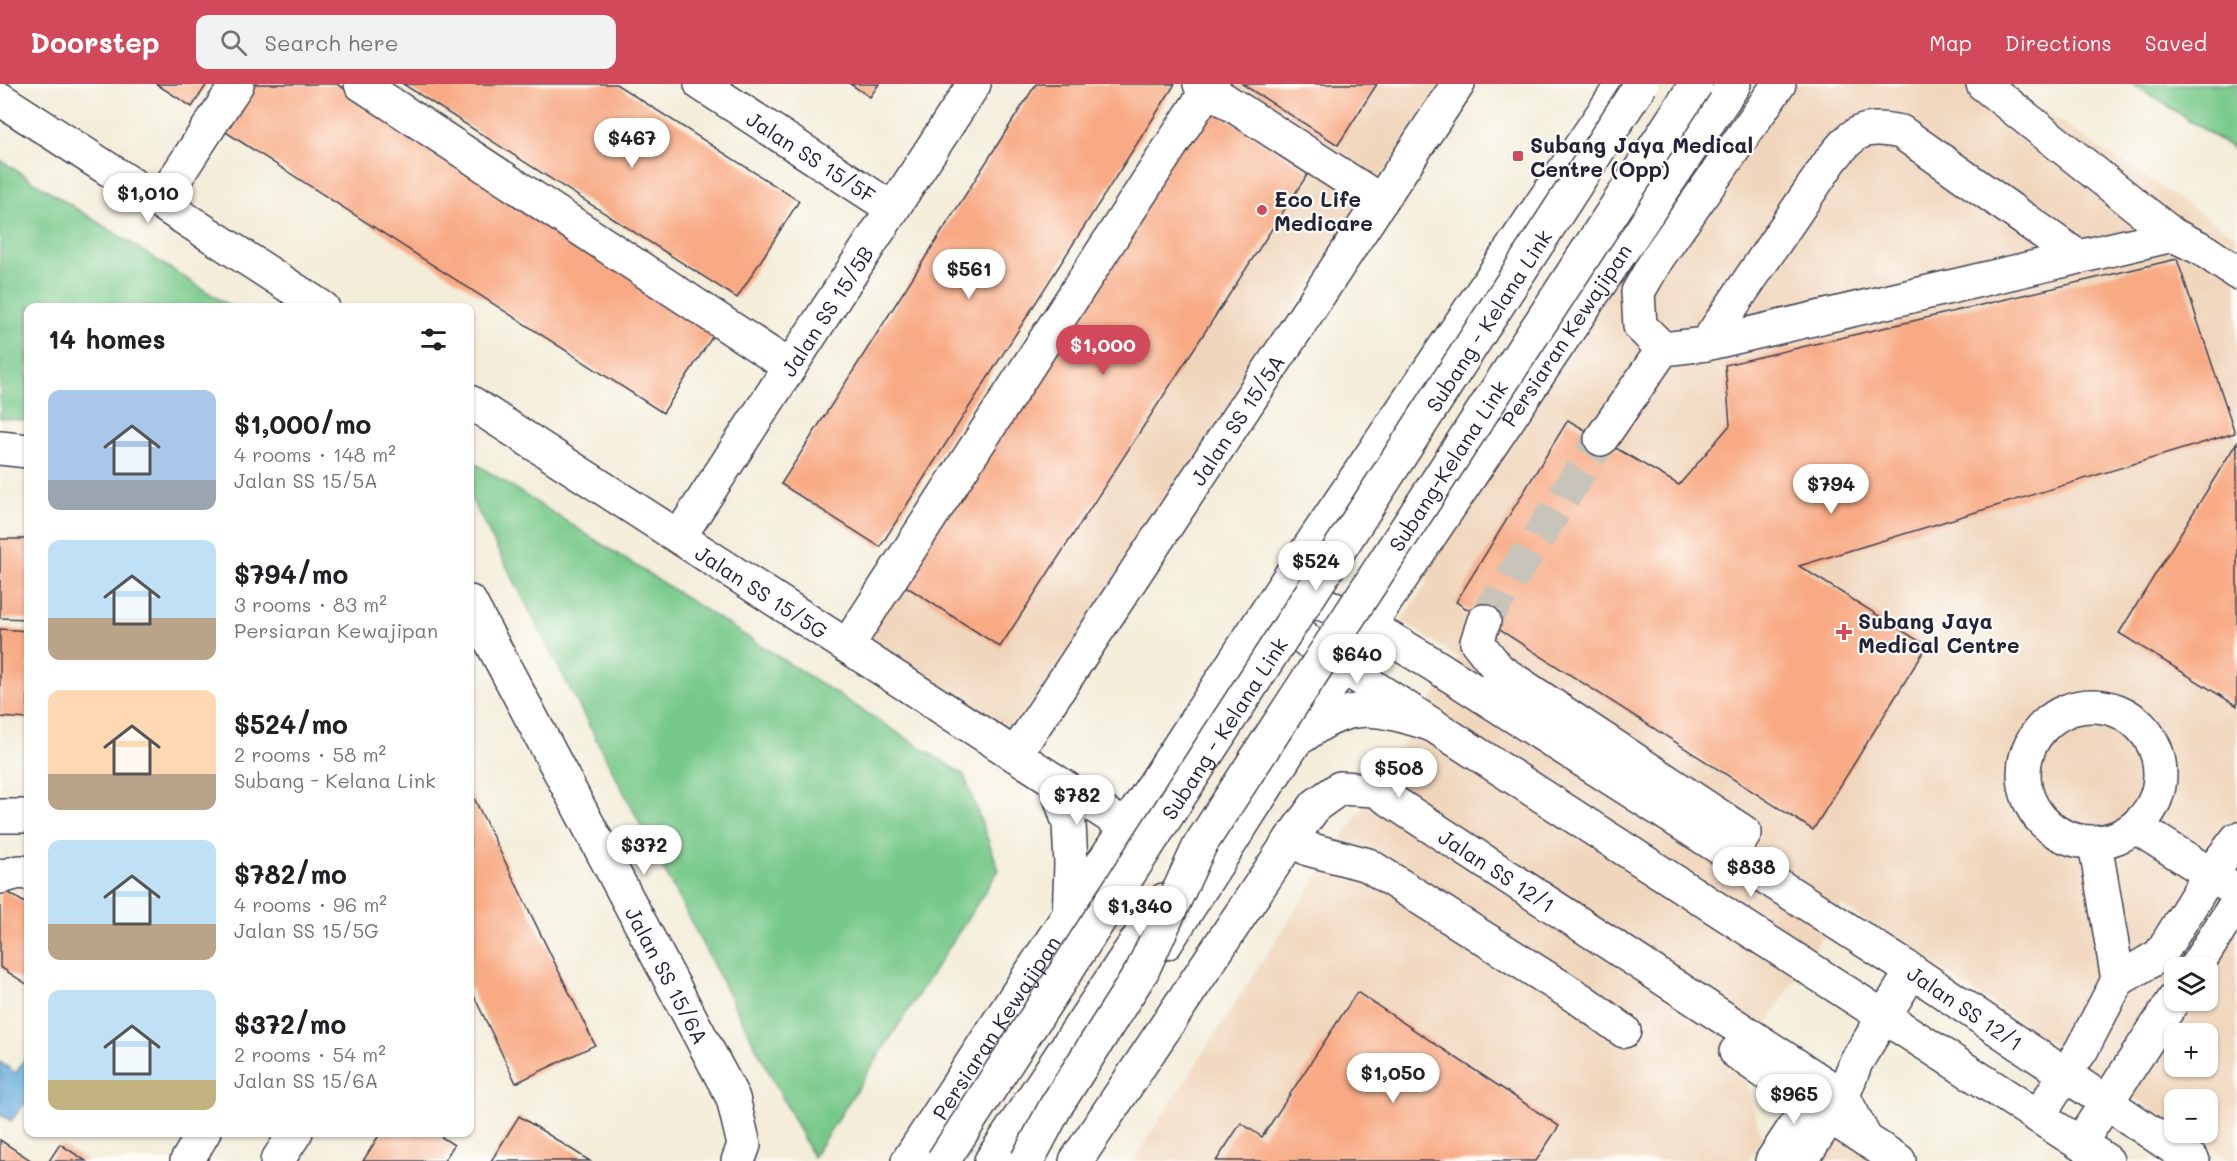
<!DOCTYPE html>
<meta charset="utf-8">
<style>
:root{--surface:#fff;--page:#f2f2f2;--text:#202124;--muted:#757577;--accent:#d1495b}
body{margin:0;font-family:Mali,sans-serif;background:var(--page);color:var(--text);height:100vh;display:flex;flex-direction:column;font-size:22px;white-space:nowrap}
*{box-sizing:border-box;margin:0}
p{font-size:20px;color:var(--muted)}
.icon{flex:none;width:33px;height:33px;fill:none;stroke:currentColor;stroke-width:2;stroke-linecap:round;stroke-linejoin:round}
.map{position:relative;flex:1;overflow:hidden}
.details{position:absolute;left:24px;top:219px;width:450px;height:834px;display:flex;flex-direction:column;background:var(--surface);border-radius:12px;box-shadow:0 2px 4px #0004}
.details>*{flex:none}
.fabs{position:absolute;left:2164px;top:873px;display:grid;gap:12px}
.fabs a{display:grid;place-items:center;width:54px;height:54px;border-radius:12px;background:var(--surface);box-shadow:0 2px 4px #0004;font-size:30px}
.price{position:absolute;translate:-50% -51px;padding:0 14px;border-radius:21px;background:#fff;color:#222;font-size:20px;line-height:39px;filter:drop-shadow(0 2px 3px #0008)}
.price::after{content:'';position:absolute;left:50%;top:36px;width:18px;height:14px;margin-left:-9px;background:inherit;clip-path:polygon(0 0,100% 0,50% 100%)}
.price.selected{background:var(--accent);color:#fff}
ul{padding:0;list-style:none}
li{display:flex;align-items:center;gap:18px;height:150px;padding:0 24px}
li span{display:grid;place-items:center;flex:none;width:168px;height:120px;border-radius:12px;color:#555}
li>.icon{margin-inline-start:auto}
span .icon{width:72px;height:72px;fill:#fffc;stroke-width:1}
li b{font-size:26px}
h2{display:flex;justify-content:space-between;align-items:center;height:72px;padding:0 24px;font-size:26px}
header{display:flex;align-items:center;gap:36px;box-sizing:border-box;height:84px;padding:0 30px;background:var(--accent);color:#fff}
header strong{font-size:28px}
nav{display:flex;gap:33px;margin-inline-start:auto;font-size:21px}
.search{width:420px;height:54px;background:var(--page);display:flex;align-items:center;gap:15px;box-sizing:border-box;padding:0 21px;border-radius:12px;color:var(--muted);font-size:22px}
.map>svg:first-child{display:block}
.built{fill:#f0d6bc;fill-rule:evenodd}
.green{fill:#77c98a;stroke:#4c7662;stroke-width:1.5}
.water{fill:#67addd;stroke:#44688c;stroke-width:1.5}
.building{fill:#f8aa84}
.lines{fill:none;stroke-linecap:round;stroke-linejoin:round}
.minor-tunnel{stroke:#c9c4b9;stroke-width:33;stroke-dasharray:33 16;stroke-linecap:butt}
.minor-casing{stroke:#414053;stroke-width:36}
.major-casing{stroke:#414053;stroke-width:36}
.minor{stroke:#fff;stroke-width:33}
.major{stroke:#fff;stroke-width:33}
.major-bridge-casing{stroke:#414053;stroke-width:36;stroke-linecap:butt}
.major-bridge{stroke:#fff;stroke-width:33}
.poi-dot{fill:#d1495b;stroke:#fdfcf7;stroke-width:2}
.labels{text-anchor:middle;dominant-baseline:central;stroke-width:4.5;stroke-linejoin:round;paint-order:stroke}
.poi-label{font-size:21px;font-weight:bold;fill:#22223b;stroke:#fdfcf7;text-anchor:start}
.street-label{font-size:21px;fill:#22223b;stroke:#fdfcf7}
</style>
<header>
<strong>Doorstep</strong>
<div class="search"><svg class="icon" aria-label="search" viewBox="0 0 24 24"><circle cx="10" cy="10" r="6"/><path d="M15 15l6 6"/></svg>Search here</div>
<nav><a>Map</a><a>Directions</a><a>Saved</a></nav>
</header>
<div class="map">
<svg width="2237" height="1077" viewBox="0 0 2237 1077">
<rect width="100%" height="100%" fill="#fdfcf7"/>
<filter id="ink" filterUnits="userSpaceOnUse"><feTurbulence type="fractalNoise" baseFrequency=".0167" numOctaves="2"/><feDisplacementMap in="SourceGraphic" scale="12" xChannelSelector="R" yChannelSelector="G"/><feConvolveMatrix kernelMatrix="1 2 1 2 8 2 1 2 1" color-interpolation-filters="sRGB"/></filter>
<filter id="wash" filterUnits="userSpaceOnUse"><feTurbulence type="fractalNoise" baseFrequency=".008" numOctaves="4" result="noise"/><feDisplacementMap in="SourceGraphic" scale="24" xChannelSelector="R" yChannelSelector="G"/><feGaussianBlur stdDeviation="1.35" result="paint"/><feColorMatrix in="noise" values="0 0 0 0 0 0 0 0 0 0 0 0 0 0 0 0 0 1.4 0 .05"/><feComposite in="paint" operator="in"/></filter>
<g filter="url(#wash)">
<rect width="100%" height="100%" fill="#f3edd9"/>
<g class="built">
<path d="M1220 0H1442L1014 648 861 549Z"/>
<path d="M1760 0H2002L2237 153V1077H2230L2188 1049 2208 1048V1016H2175V1040L1842 821 1741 981 1762 1055 1748 1077H1133L1459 574 1402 537 1427 500V484L1638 162 1648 168ZM2175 884H2208V916H2175ZM2175 950H2208V982H2175Z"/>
<path d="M1833 1035 1904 1077H1804Z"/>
</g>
<g class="green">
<path d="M2133 0H2237V67Z"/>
<path d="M0 76 231 223 28 224V337L0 334Z"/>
<path d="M470 376 964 691 999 786 813 1073 470 412Z"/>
</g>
<path class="water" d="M26 973 28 1020 25 1019 11 1037 0 1030V978L16 989Z"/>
<g id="blocks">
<g class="building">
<path d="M156 0H207L192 23Z"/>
<path d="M250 0H337L718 244 663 329 221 45Z"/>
<path d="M403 0H616L799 117 737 214Z"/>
<path d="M850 0H879L870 13Z"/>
<path d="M1036 0H1175L880 463 781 400Z"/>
<path d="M1242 0H1377L1338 61Z"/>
<path d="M1205 20 1309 88 1000 563 896 496Z"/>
<path d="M2177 175 2235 349 1799 482 1927 562 1813 746 1456 518 1568 336 1679 401 1730 341 1725 281Z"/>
<path d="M2237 358V622L2119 549Z"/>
<path d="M0 455H28V535L0 534Z"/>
<path d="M0 545 28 547V635L0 633Z"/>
<path d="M470 706 595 961 516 999 470 904Z"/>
<path d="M0 803 28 821V901L0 883Z"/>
<path d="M1357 908 1559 1042 1536 1077H1216L1241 1039 1262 1053Z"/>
<path d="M519 1032 590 1077H491Z"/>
<path d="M381 1048H434L454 1061 444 1077H363Z"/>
<path d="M0 1056 32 1077H0Z"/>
<path d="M60 1060 86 1077H49Z"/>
</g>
</g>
</g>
<g filter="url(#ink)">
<use href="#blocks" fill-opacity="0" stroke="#414053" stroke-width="1.5"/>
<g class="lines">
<path class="minor-tunnel" d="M1484 537 1601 355"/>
<g class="minor-casing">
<g id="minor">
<path d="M361 0 790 283"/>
<path id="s1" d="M701 0 893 125"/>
<path d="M1200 0 1381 117"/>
<path d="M1983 0 2173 151 2202 165 2237 189"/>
<path d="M0 15 323 224"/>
<path d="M160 118 237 0"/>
<path d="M1706 260 1831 76C1854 47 1863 40 1901 48L2078 173"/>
<path d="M1663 265 1640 242 1638 208 1657 175 1779 0"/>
<path id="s2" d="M470 318 1128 744"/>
<path d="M1601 355 1663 265 1706 260 2173 151"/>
<path d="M0 364 28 367"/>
<path id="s3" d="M679 453 974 0"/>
<path id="s4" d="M470 518 733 1014 744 1061 738 1077"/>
<path d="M1484 537 1477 558 1499 586 1745 749 1731 770"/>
<path id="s5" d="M1369 542 1431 579 1912 887 2193 1077"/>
<path d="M847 562 1211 0"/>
<path d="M1343 583 2107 1077"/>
<circle cx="2092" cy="690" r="68"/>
<path id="s6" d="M1015 671 1458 0"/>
<path d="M1055 697 1069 740 1071 780 1069 835"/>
<path d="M0 732H28"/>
<path d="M2136 743 2237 807"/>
<path d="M1291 755 1308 765 1368 781 1583 917 1624 947"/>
<path d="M2095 759 2118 896"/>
<path d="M0 793 19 788 28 789"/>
<path d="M2195 884 2237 818"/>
<path d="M1736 968 1810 1020 1899 1077"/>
<path d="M2039 1031 2082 965 2118 896 2160 871 2210 790 2237 755"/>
<path d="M2080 1059 2175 914"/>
<path d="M187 1077 204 1048"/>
<path d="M277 1077 296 1048"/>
<path id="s7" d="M1076 1077 1291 755 1316 721 1340 704 1375 706 1843 1012 1866 1056"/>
<path d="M1772 1077 1821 1003"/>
<path d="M1801 1077 1843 1012 1856 978 1912 887"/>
</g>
</g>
<g class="major-casing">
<g id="major">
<path d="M1290 512 1291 536 1305 555 1343 583"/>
<path d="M1287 531 1302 516 1326 521 1369 542"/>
<path d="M1303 652C1351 615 1378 624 1433 641"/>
<path id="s8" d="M1166 859 1369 542 1734 0"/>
<path id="s9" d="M908 1077 1294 486 1620 4"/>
<path d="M991 1077 1164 816"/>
</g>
</g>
<use href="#minor" class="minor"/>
<use href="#major" class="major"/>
<g class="major-bridge-casing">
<g id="major-bridge">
<path id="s10" d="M943 1077 1641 0"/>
<path id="s11" d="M1027 1077 1056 1022 1142 887 1200 761 1696 0"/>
</g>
</g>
<use href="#major-bridge" class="major-bridge"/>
</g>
</g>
<g class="poi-dot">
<rect x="1512" y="66" width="12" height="12" rx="3"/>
<circle cx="1262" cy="126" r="6"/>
<path d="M1841 539h6v6h6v6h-6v6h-6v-6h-6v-6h6z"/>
</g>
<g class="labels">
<g class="poi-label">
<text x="1530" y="60">Subang Jaya Medical<tspan x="1530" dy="24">Centre (Opp)</tspan></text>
<text x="1274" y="114">Eco Life<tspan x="1274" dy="24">Medicare</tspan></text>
<text x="1858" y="536">Subang Jaya<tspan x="1858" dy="24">Medical Centre</tspan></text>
</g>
<g class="street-label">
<text stroke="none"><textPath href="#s1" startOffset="132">Jalan SS 15/5F</textPath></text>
<text stroke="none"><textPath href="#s3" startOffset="270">Jalan SS 15/5B</textPath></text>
<text stroke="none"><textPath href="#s10" startOffset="1002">Subang - Kelana Link</textPath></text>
<text stroke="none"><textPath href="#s8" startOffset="728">Persiaran Kewajipan</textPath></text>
<text stroke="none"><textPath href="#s6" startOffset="402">Jalan SS 15/5A</textPath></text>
<text stroke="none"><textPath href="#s11" startOffset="814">Subang-Kelana Link</textPath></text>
<text stroke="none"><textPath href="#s2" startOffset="348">Jalan SS 15/5G</textPath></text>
<text stroke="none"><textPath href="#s10" startOffset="516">Subang - Kelana Link</textPath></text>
<text stroke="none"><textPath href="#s7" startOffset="640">Jalan SS 12/1</textPath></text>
<text stroke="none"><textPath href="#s4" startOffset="422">Jalan SS 15/6A</textPath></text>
<text stroke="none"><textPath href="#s5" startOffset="708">Jalan SS 12/1</textPath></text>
<text stroke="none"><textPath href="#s9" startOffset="160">Persiaran Kewajipan</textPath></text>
</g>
</g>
</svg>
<div class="fabs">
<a><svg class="icon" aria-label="layers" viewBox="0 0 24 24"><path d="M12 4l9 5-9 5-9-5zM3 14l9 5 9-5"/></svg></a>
<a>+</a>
<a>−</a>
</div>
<b class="price" style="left:632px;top:85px">$467</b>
<b class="price" style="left:148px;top:140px">$1,010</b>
<b class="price" style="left:969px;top:216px">$561</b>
<b class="price selected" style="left:1103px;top:292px">$1,000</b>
<b class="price" style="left:1831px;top:431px">$794</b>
<b class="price" style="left:1316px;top:508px">$524</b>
<b class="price" style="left:1357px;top:601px">$640</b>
<b class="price" style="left:1399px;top:715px">$508</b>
<b class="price" style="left:1077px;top:742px">$782</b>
<b class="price" style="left:644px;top:792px">$372</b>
<b class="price" style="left:1751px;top:814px">$838</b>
<b class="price" style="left:1140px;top:853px">$1,340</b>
<b class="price" style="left:1393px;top:1020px">$1,050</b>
<b class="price" style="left:1794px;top:1041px">$965</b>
<section class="details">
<h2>14 homes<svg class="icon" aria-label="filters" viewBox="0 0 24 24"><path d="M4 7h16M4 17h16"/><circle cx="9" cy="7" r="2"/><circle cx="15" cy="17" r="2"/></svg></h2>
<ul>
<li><span style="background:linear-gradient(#a9c7e8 75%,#9aa5b1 0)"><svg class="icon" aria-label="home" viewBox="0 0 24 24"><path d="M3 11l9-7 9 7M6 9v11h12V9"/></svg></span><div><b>$1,000/mo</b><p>4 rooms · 148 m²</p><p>Jalan SS 15/5A</p></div></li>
<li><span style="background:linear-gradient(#bfe0f5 65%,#b9a48a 0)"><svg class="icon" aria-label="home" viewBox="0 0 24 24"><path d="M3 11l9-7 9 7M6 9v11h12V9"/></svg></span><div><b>$794/mo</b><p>3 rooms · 83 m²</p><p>Persiaran Kewajipan</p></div></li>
<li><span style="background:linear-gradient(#ffd9b3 70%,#b9a48a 0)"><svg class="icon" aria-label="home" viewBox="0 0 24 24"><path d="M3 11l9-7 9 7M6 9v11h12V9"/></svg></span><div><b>$524/mo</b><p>2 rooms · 58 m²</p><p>Subang - Kelana Link</p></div></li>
<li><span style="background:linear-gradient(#bfe0f5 70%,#b9a48a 0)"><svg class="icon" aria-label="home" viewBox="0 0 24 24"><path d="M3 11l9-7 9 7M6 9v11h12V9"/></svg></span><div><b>$782/mo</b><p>4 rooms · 96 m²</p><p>Jalan SS 15/5G</p></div></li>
<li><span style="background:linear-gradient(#bfe0f5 75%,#c2b280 0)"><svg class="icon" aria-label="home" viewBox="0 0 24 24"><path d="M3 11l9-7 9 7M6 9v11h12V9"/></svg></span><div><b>$372/mo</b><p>2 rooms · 54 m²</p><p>Jalan SS 15/6A</p></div></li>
</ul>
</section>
</div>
